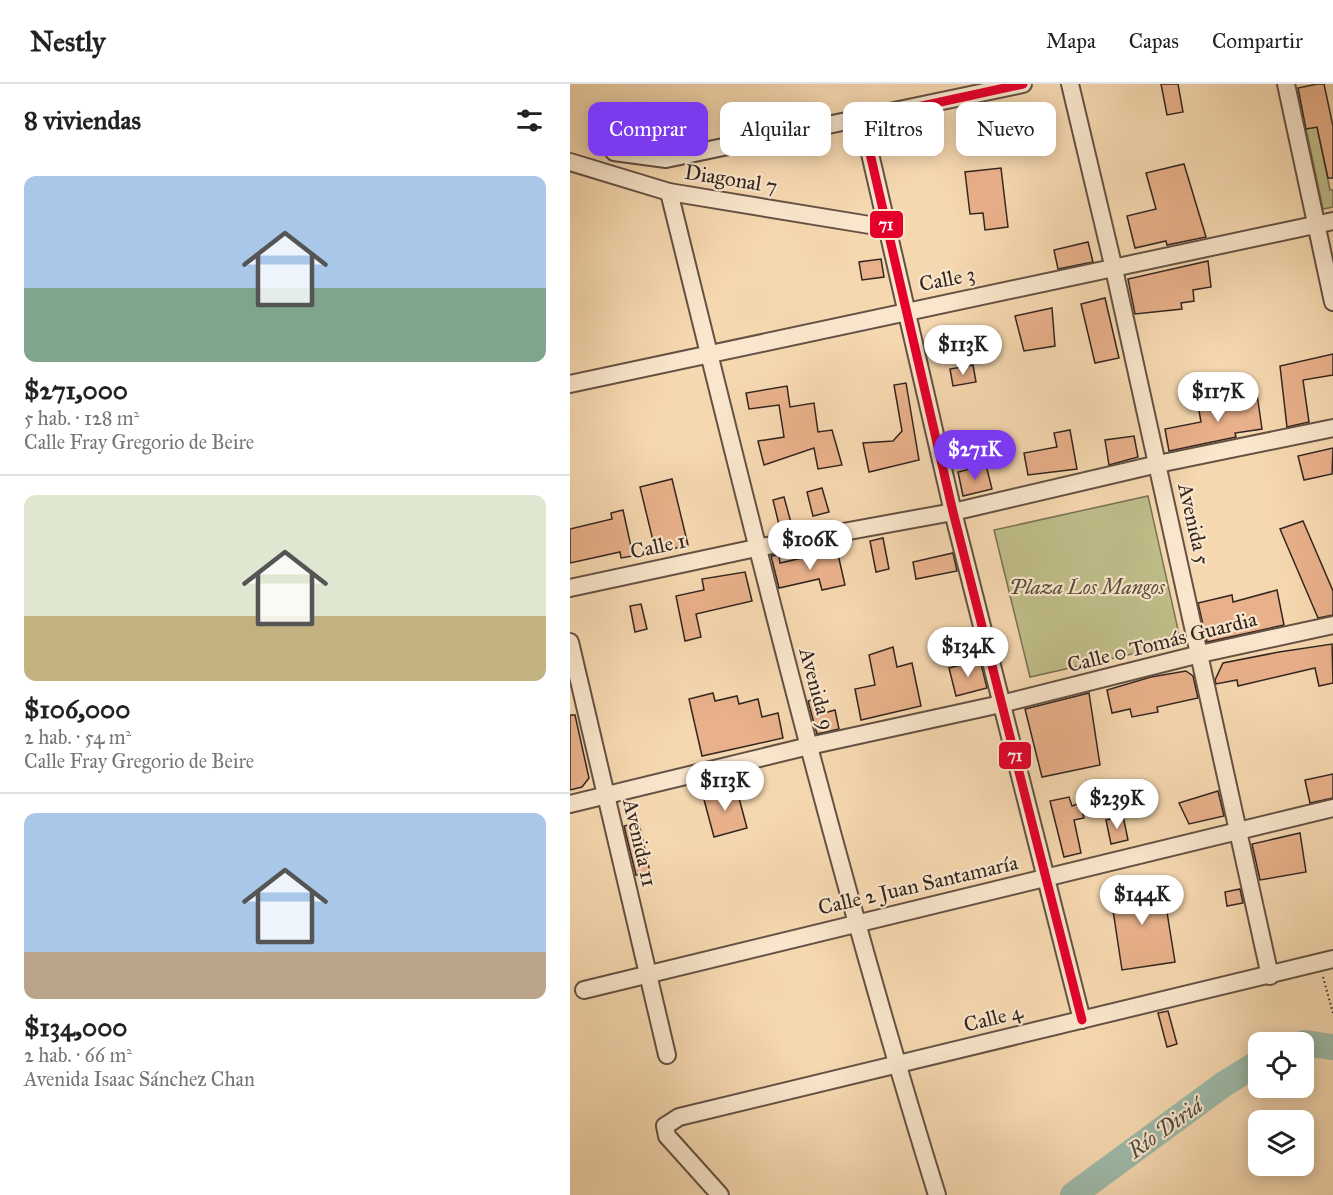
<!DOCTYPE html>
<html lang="es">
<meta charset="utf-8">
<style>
:root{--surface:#fff;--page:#f2f2f2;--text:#222;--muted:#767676;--line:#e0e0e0;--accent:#7c3aed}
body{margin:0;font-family:"IM FELL Great Primer",serif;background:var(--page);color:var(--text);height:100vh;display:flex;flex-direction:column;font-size:22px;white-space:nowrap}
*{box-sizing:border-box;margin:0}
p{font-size:20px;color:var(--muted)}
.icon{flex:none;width:33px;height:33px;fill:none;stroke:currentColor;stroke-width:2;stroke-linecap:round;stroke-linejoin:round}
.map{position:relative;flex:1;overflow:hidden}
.drawer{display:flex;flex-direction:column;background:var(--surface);width:570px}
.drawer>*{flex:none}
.hud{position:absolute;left:18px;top:18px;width:570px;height:54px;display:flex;gap:12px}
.controls{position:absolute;left:678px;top:948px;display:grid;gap:12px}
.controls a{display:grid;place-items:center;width:66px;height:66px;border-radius:12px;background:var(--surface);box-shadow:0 3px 15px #0003;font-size:30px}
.price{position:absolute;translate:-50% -51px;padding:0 14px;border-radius:21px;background:#fff;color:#222;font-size:20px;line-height:39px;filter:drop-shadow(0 2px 3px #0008)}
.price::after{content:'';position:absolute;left:50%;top:36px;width:18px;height:14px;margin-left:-9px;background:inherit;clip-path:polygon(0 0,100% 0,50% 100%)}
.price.on{background:var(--accent);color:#fff}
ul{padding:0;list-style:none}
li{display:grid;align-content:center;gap:12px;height:318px;padding:0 24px}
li+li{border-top:2px solid var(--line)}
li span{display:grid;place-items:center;height:186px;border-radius:12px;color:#555}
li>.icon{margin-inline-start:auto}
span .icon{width:108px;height:108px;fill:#fffc;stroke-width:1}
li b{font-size:26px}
h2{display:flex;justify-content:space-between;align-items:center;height:72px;padding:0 24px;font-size:26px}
.pill{padding:0 21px;border-radius:12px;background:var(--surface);box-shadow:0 3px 15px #0003;font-size:21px;line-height:54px}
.pill.on{background:var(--accent);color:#fff}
header{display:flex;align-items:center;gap:36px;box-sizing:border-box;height:84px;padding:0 30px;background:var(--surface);border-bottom:2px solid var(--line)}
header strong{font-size:28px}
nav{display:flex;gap:33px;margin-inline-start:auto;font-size:21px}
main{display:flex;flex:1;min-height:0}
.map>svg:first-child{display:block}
.green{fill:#bfbe8a;stroke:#797255;stroke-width:1.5}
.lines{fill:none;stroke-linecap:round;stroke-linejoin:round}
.river{stroke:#9dbaa9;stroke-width:26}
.building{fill:#e9b18b;stroke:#332620;stroke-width:1.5}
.minor-casing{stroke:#645244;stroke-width:20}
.path{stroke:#332620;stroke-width:2;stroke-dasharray:1.5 3;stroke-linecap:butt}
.minor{stroke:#f9e6cc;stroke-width:16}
.bus-1-casing{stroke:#f9e6cc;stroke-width:14}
.bus-1{stroke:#e4002b;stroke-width:9}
.labels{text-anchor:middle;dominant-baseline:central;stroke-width:4.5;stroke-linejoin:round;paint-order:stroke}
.street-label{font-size:21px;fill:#332620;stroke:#f9e6cc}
.park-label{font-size:21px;font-style:italic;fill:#564c3a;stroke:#f9e6cc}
.water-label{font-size:22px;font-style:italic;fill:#4e4b42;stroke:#f9e6cc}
.line-badge{stroke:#f9e6cc;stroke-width:2}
.badge-label{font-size:16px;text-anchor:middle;font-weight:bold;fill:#fff}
</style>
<header>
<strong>Nestly</strong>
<nav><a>Mapa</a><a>Capas</a><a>Compartir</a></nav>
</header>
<main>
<section class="drawer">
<h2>8 viviendas<svg class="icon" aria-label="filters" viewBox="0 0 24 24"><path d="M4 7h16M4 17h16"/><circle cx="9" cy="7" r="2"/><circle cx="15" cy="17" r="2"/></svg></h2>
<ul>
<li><span style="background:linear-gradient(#a9c7e8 60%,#7fa58c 0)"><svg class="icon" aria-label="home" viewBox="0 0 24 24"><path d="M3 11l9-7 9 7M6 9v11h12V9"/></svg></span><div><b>$271,000</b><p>5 hab. · 128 m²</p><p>Calle Fray Gregorio de Beire</p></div></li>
<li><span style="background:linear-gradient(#dfe7d0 65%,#c2b280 0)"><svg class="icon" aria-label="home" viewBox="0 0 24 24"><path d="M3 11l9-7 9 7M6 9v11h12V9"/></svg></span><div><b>$106,000</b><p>2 hab. · 54 m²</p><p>Calle Fray Gregorio de Beire</p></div></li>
<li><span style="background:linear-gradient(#a9c7e8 75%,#b9a48a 0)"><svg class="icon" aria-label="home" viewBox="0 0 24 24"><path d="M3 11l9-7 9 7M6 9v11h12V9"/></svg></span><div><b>$134,000</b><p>2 hab. · 66 m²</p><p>Avenida Isaac Sánchez Chan</p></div></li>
</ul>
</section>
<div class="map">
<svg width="763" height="1111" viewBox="0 0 763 1111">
<rect width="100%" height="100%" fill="#f6d8b0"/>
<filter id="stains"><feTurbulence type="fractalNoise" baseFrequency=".00333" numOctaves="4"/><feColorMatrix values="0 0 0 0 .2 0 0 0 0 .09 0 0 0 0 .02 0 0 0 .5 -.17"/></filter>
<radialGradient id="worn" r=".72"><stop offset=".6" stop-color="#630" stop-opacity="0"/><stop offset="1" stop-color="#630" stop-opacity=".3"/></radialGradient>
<g class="green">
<path d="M747 43 760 106H763V123L753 125 736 45Z"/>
<path d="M578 412 611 559 460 593 424 446Z"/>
</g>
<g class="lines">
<g class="river">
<path d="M734 959 763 963"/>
<path d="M503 1111 654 1000 688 979"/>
</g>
</g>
<g class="building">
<path d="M591 0H608L613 28 597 31Z"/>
<path d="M747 0H754L763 42V94H758L747 43 736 45 728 4Z"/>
<path d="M614 80 636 153 597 161 596 157 565 164 557 132 586 125 576 89Z"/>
<path d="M431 84 438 143 415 146 413 129 400 130 395 88Z"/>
<path d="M518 158 523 178 488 185 484 166Z"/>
<path d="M311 175 314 193 292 196 289 178Z"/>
<path d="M638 177 641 203 623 206 624 217 611 219 612 225 565 230 558 195Z"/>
<path d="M535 214 549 274 525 279 511 220Z"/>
<path d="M482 224 485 262 454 267 445 232Z"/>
<path d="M763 270V291L733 296 739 338 717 343 710 282Z"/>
<path d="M403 281 406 298 383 302 380 285Z"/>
<path d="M336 299 349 376 299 388 293 359 323 357 332 347 324 301Z"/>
<path d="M217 302 220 323 244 319 248 348 262 346 272 381 248 385 244 364 194 381 188 357 214 353 209 321 179 325 176 309Z"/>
<path d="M687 310 692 345 665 349 666 353 599 367 595 345 631 338 628 321Z"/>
<path d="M500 346 507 385 458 391 454 369 487 363 484 349Z"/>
<path d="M564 352 568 373 539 381 535 356Z"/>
<path d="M763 364 762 390 734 396 728 372Z"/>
<path d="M416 381 422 405 393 412 388 388Z"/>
<path d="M102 395 118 461 86 469 70 403Z"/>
<path d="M252 404 259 428 243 432 237 408Z"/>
<path d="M214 413 223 446 211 449 203 416Z"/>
<path d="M53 426 63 472 51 474 50 468 0 479V445L42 435 41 429Z"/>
<path d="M733 437 763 507V531L748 534 710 445Z"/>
<path d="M313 454 319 485 306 488 300 457Z"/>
<path d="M267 466 275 501 252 506 249 495 209 504 201 472 209 471 210 479Z"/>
<path d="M383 469 387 487 346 495 343 478Z"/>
<path d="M175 488 182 517 126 530 131 553 115 557 106 512 134 506 132 495Z"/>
<path d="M707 506 714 541 637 558 628 519 662 511 663 518Z"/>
<path d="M71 520 77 545 65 548 60 522Z"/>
<path d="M762 560 763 599 749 602 745 584 668 602 667 596 646 600 645 596 653 579 709 568Z"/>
<path d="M323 563 327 583 342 579 351 622 291 636 285 605 305 601 299 571Z"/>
<path d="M410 576 417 604 386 612 379 584Z"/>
<path d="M616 587 623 592 628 614 587 623 588 628 562 633 560 625 542 629 537 606 581 593Z"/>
<path d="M143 609 145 617 167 612 169 620 188 615 192 633 208 629 213 654 132 672 119 615Z"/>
<path d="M519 609 530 681 472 693 455 625Z"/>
<path d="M250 614 254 629 265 626 269 645 247 650 238 617Z"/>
<path d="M0 631H5L19 694 12 703 0 706Z"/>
<path d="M763 690V714L740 719 735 696Z"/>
<path d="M166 703 177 744 144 753 133 712Z"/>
<path d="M648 707 654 732 619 740 609 719Z"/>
<path d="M499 713 502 722 510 719 514 734 504 736 511 769 494 773 480 717Z"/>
<path d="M553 732 558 756 541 760 536 736Z"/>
<path d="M69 739 80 788 66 791 54 742Z"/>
<path d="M730 749 736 788 690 796 682 760Z"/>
<path d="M592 797 605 878 552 886 540 806Z"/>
<path d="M670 805 673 819 657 822 655 808Z"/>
<path d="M598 927 607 960 597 963 588 929Z"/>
</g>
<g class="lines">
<g class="minor-casing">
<g id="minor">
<path d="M500 0 544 185 700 892"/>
<path d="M716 0 763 218"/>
<path d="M292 35 383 428 512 936"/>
<path d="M44 68 96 75 453 0"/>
<path d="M0 78 99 108 318 144"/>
<path d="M99 108C182 444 264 780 367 1111"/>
<path d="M0 300 763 137"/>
<path d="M0 504 186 464 383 428 588 380 763 344"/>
<path d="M0 558 97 971"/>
<path d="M0 720 239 662 431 620 630 570 763 541"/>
<path d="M14 906 763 724"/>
<path d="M150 1111 97 1052 95 1042 109 1033 763 875"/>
</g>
</g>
<path class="path" d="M753 893 763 929"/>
<use href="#minor" class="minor"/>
<g class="bus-1-casing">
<path id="bus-1" d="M453 0 292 35 383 428 512 936"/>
</g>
<use href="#bus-1" class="bus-1"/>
</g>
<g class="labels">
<g class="street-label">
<text transform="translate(161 95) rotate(9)">Diagonal 7</text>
<text transform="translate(377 195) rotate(-11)">Calle 3</text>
<text transform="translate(624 440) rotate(77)">Avenida 5</text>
<text transform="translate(88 462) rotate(-12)">Calle 1</text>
<text transform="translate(592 558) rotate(-14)">Calle 0 Tomás Guardia</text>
<text transform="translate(247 605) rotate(75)">Avenida 9</text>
<text transform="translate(70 759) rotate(77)">Avenida 11</text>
<text transform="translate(348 801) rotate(-13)">Calle 2 Juan Santamaría</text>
<text transform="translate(423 934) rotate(-14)">Calle 4</text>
</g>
<g class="park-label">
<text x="517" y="503">Plaza Los Mangos</text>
</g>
<g class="water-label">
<text transform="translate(595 1044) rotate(-36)">Río Diriá</text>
</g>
</g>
<g class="line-badge">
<rect x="299" y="126" width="35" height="29" rx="6" fill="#e4002b"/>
<rect x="428" y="657" width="34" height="29" rx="6" fill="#e4002b"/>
</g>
<g class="badge-label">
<text x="316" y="146">71</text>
<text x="445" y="677">71</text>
</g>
<rect width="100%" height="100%" filter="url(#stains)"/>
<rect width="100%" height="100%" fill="url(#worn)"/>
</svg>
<div class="controls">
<a><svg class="icon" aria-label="locate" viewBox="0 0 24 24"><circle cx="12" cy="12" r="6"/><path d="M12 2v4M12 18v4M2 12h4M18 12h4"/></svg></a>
<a><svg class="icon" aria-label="layers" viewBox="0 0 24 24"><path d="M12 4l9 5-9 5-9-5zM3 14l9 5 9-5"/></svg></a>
</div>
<b class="price" style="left:393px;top:292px">$113K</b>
<b class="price" style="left:648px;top:339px">$117K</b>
<b class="price on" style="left:405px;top:397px">$271K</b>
<b class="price" style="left:240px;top:487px">$106K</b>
<b class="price" style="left:398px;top:594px">$134K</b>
<b class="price" style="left:155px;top:728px">$113K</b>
<b class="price" style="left:547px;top:746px">$239K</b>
<b class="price" style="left:572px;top:842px">$144K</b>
<div class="hud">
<a class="pill on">Comprar</a>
<a class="pill">Alquilar</a>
<a class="pill">Filtros</a>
<a class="pill">Nuevo</a>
</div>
</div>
</main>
